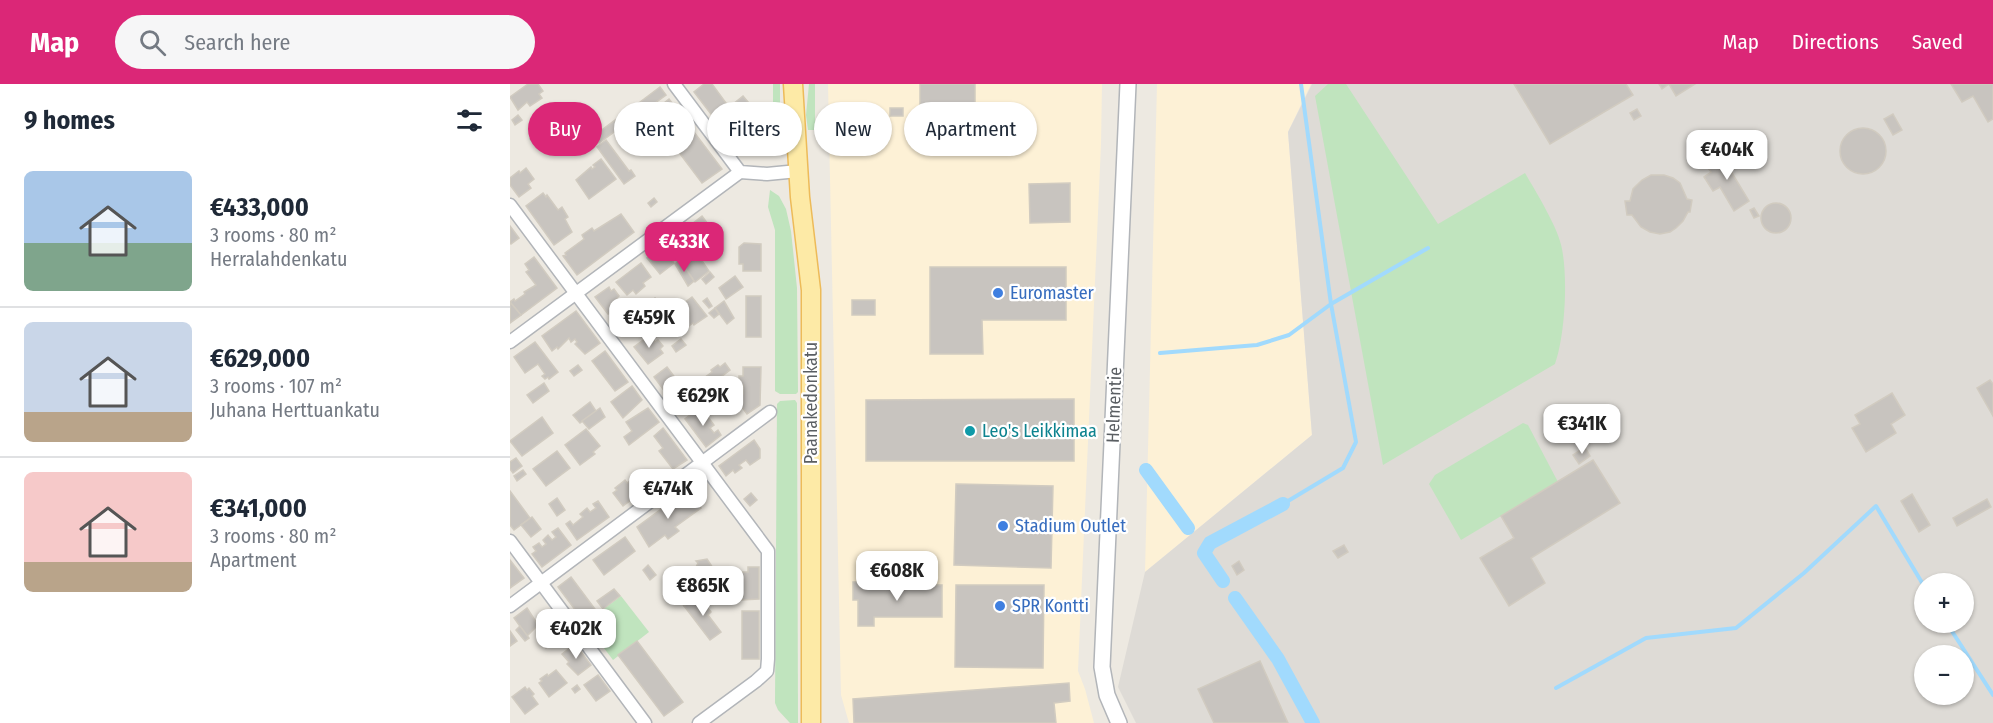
<!DOCTYPE html>
<meta charset="utf-8">
<style>
:root{--surface:#fff;--page:#f6f6f7;--text:#1f2937;--muted:#747a83;--line:#e0e1e3;--accent:#db2777}
body{margin:0;font-family:"Fira Sans Condensed",sans-serif;background:var(--page);color:var(--text);height:100vh;display:flex;flex-direction:column;font-size:22px;white-space:nowrap}
*{box-sizing:border-box;margin:0}
p{font-size:20px;color:var(--muted)}
.icon{flex:none;width:33px;height:33px;fill:none;stroke:currentColor;stroke-width:2;stroke-linecap:round;stroke-linejoin:round}
.map{position:relative;flex:1;overflow:hidden}
.drawer{display:flex;flex-direction:column;background:var(--surface);width:510px}
.drawer>*{flex:none}
.guide{position:absolute;left:18px;top:18px;width:570px;height:54px;display:flex;gap:12px}
.controls{position:absolute;left:1404px;top:489px;display:grid;gap:12px}
.controls a{display:grid;place-items:center;width:60px;height:60px;border-radius:50%;background:var(--surface);box-shadow:0 2px 4px #0004;font-size:30px}
.price{position:absolute;translate:-50% -51px;padding:0 14px;border-radius:12px;background:#fff;color:#222;font-size:20px;line-height:39px;filter:drop-shadow(0 2px 3px #0008)}
.price::after{content:'';position:absolute;left:50%;top:36px;width:18px;height:14px;margin-left:-9px;background:inherit;clip-path:polygon(0 0,100% 0,50% 100%)}
.price.active{background:var(--accent);color:#fff}
ul{padding:0;list-style:none}
li{display:flex;align-items:center;gap:18px;height:150px;padding:0 24px}
li+li{border-top:2px solid var(--line)}
li span{display:grid;place-items:center;flex:none;width:168px;height:120px;border-radius:9px;color:#555}
li>.icon{margin-inline-start:auto}
span .icon{width:72px;height:72px;fill:#fffc;stroke-width:1}
li b{font-size:26px}
h2{display:flex;justify-content:space-between;align-items:center;height:72px;padding:0 24px;font-size:26px}
.pill{padding:0 21px;border-radius:27px;background:var(--surface);box-shadow:0 2px 4px #0004;font-size:21px;line-height:54px}
.pill.active{background:var(--accent);color:#fff}
header{display:flex;align-items:center;gap:36px;box-sizing:border-box;height:84px;padding:0 30px;background:var(--accent);color:#fff}
header strong{font-size:28px}
nav{display:flex;gap:33px;margin-inline-start:auto;font-size:21px}
.search{width:420px;height:54px;background:var(--page);display:flex;align-items:center;gap:15px;box-sizing:border-box;padding:0 21px;border-radius:33px;color:var(--muted);font-size:22px}
main{display:flex;flex:1;min-height:0}
.map>svg:first-child{display:block}
.commercial{fill:#fdf1d6}
.industrial{fill:#dedbd6;fill-rule:evenodd}
.green{fill:#c0e4be}
.lines{fill:none;stroke-linecap:round;stroke-linejoin:round}
.stream{stroke:#a1dafd;stroke-width:4}
.canal{stroke:#a1dafd;stroke-width:14}
.building{fill:#c8c4bf;stroke:#d1cbc0;stroke-width:1.5}
.minor-casing{stroke:#b2b5b9;stroke-width:15}
.tertiary-casing{stroke:#b2b5b9;stroke-width:18}
.primary-casing{stroke:#edbb59;stroke-width:21}
.minor{stroke:#fff;stroke-width:12}
.tertiary{stroke:#fff;stroke-width:15}
.primary{stroke:#fdeaa6;stroke-width:18}
.shop-dot{fill:#3f7fe0;stroke:#fff;stroke-width:2}
.culture-dot{fill:#0f9aa8;stroke:#fff;stroke-width:2}
.labels{text-anchor:middle;dominant-baseline:central;stroke-width:4.5;stroke-linejoin:round;paint-order:stroke}
.shop-label{font-size:18px;fill:#366cbe;stroke:#fff;text-anchor:start}
.street-label{font-size:18px;fill:#5a5e62;stroke:#fff}
.culture-label{font-size:18px;fill:#0d838f;stroke:#fff;text-anchor:start}
</style>
<header>
<strong>Map</strong>
<div class="search"><svg class="icon" aria-label="search" viewBox="0 0 24 24"><circle cx="10" cy="10" r="6"/><path d="M15 15l6 6"/></svg>Search here</div>
<nav><a>Map</a><a>Directions</a><a>Saved</a></nav>
</header>
<main>
<section class="drawer">
<h2>9 homes<svg class="icon" aria-label="filters" viewBox="0 0 24 24"><path d="M4 7h16M4 17h16"/><circle cx="9" cy="7" r="2"/><circle cx="15" cy="17" r="2"/></svg></h2>
<ul>
<li><span style="background:linear-gradient(#a9c7e8 60%,#7fa58c 0)"><svg class="icon" aria-label="home" viewBox="0 0 24 24"><path d="M3 11l9-7 9 7M6 9v11h12V9"/></svg></span><div><b>€433,000</b><p>3 rooms · 80 m²</p><p>Herralahdenkatu</p></div></li>
<li><span style="background:linear-gradient(#c9d6e8 75%,#b9a48a 0)"><svg class="icon" aria-label="home" viewBox="0 0 24 24"><path d="M3 11l9-7 9 7M6 9v11h12V9"/></svg></span><div><b>€629,000</b><p>3 rooms · 107 m²</p><p>Juhana Herttuankatu</p></div></li>
<li><span style="background:linear-gradient(#f6c9c9 75%,#b9a48a 0)"><svg class="icon" aria-label="home" viewBox="0 0 24 24"><path d="M3 11l9-7 9 7M6 9v11h12V9"/></svg></span><div><b>€341,000</b><p>3 rooms · 80 m²</p><p>Apartment</p></div></li>
</ul>
</section>
<div class="map">
<svg width="1483" height="639" viewBox="0 0 1483 639">
<rect width="100%" height="100%" fill="#ede9e1"/>
<g class="commercial">
<path d="M318 0H592L591 60 568 587 575 605 584 639H339L331 611Z"/>
<path d="M647 0H801L778 48 802 351 635 488Z"/>
</g>
<path class="industrial" d="M802 0H1483V639H626L608 603 635 488 802 351 778 48ZM1414 500H1454V538H1414ZM1414 572H1454V610H1414Z"/>
<g class="green">
<path d="M263 0H270V47H266L263 34Z"/>
<path d="M299 0H305V44L304 46H298L296 31Z"/>
<path d="M818 0H836L928 140 1015 89C1026 108 1049 145 1052 165 1058 195 1055 252 1045 280L873 381 805 12Z"/>
<path d="M260 106 269 112 276 125 281 147 287 204 288 308 286 310H270L265 307V146L258 123Z"/>
<path d="M285 316 287 319 288 639H280L268 626 265 619 267 320 270 317Z"/>
<path d="M1013 339 1018 341 1048 398 951 456 919 400 925 391Z"/>
<path d="M111 512 139 548 103 576 75 539Z"/>
</g>
<g class="lines">
<g class="stream">
<path d="M650 269 747 261 779 251 821 220 918 164"/>
<path d="M773 420 833 384 846 358 821 220 791 0"/>
<path d="M1436 538 1483 611"/>
<path d="M1046 604 1136 554 1226 544 1294 489 1366 422 1414 502"/>
</g>
<g class="canal">
<path d="M636 386 678 444"/>
<path d="M713 497 694 469 700 459 773 420"/>
<path d="M725 514 768 575 803 639"/>
</g>
</g>
<g class="building">
<path d="M18 0H28L33 7 29 10 32 14 20 22 17 18 8 26 0 13Z"/>
<path d="M194 0H202L219 23 204 34 184 8Z"/>
<path d="M410 0H465V40H415V33H410Z"/>
<path d="M1004 0H1116L1123 11 1040 60Z"/>
<path d="M1149 0H1185L1166 12 1159 0 1152 5Z"/>
<path d="M1441 0H1483V35L1478 38 1463 12 1452 18Z"/>
<path d="M150 3 156 11 120 37 114 30Z"/>
<path d="M233 12 238 18 228 26 223 20Z"/>
<path d="M159 15 212 85 192 99 140 30Z"/>
<rect x="380" y="24" width="13" height="8"/>
<path d="M1127 25 1131 32 1124 36 1120 29Z"/>
<path d="M1383 30 1392 46 1383 51 1374 35Z"/>
<path d="M8 31 12 36 5 41 2 36Z"/>
<path d="M109 33 115 40 89 59 84 52Z"/>
<path d="M227 38 243 60 230 70 214 48Z"/>
<path d="M41 39 45 44 37 50 34 44Z"/>
<circle cx="1353" cy="67" r="23"/>
<path d="M27 50 31 55 24 60 20 55Z"/>
<path d="M96 56 119 87 121 86 125 92 114 100 87 63Z"/>
<path d="M1224 68 1229 77 1219 84 1239 117 1224 127 1210 103 1203 107 1194 93 1201 88 1198 84Z"/>
<path d="M91 75 106 95 79 115 66 96 81 83 82 85 85 83 83 81Z"/>
<path d="M16 84 24 95 18 100 21 104 9 113 0 101V94L9 87 10 89Z"/>
<path d="M1141 91H1154L1163 94 1170 99 1177 115 1182 116 1180 128H1178L1173 137 1166 144 1160 148 1150 150 1140 148 1131 143 1122 131H1117L1115 117H1120L1123 105 1132 96Z"/>
<path d="M560 99V138L520 139 519 100Z"/>
<path d="M33 109 36 113 37 111 48 126 52 123 58 133 55 135 62 148 44 161 16 122Z"/>
<path d="M144 114 147 118 141 123 138 119Z"/>
<circle cx="1266" cy="134" r="15"/>
<path d="M1244 124 1249 132 1244 134 1240 126Z"/>
<path d="M111 130 124 148 67 191 53 172 56 171 55 169 74 155 72 151 82 144 84 147Z"/>
<path d="M192 132 206 151 201 154 198 150 192 156 195 160 190 163 177 144Z"/>
<path d="M0 142 9 154 1 160 0 159Z"/>
<path d="M234 159 251 160V187H233V180H229V163Z"/>
<path d="M152 163 164 179 150 190 137 174Z"/>
<path d="M177 168 183 175 188 171 199 187 185 198 168 174Z"/>
<path d="M24 173 47 204 11 231 0 218 4 215 5 217 15 210 14 208 26 201 16 188 19 186 15 180Z"/>
<path d="M170 176 184 197 178 202 165 180Z"/>
<path d="M131 179 141 193 133 199 135 202 126 210 123 206 117 211 106 198Z"/>
<path d="M420 183H556V236H472L473 270H420Z"/>
<path d="M200 188 204 193 196 200 192 195Z"/>
<path d="M225 192 233 203 216 215 209 204Z"/>
<path d="M99 203 101 207 104 205 109 212 107 214 111 220 107 223 109 226 101 231 100 229 98 230 85 213Z"/>
<rect x="236" y="212" width="15" height="41"/>
<path d="M182 213 197 232 184 241 183 239 176 244 168 234 174 228 170 222Z"/>
<path d="M145 214 151 222 127 240 121 232Z"/>
<path d="M197 214 202 222 199 224 193 217Z"/>
<rect x="342" y="216" width="23" height="15"/>
<path d="M214 217 224 234 217 240 205 224Z"/>
<path d="M0 218 11 231 0 239Z"/>
<path d="M205 224 209 230 204 234 199 229Z"/>
<path d="M66 227 90 259 75 270 65 260 67 258 65 255 61 258 59 254 48 265 47 263 42 267 32 252Z"/>
<path d="M140 251 145 258 148 256 153 262 150 265 153 269 138 280 124 263Z"/>
<path d="M171 255 176 261 166 268 162 262Z"/>
<path d="M25 258 48 288 39 295 38 293 35 295 32 292 35 290 28 280 15 289 4 273Z"/>
<path d="M95 267 118 298 105 307 82 277Z"/>
<path d="M215 279 220 286 199 302 194 294 202 288 201 286 208 281 210 283Z"/>
<path d="M68 281 72 286 64 292 60 287Z"/>
<path d="M157 283 169 299 175 295 180 303 175 307 177 310 164 320 144 293Z"/>
<path d="M233 283H251L250 321 237 330 226 315 233 310V301H229V292H233Z"/>
<path d="M209 295 214 302 211 305 205 298Z"/>
<path d="M1480 296 1483 300V332L1467 304Z"/>
<path d="M196 298 199 302 205 298 215 310 209 315 211 317 202 323 188 304Z"/>
<path d="M34 299 39 307 23 319 17 311Z"/>
<path d="M122 302 132 316 113 334 101 318Z"/>
<path d="M1382 309 1395 331 1381 340 1386 349 1356 368 1342 344 1350 340 1345 331Z"/>
<path d="M564 315V377H356V316Z"/>
<path d="M80 318 86 327 70 339 63 331Z"/>
<path d="M190 323 194 328 190 331 194 336 198 333 204 341 200 344 204 349 208 346 211 351 196 363 175 335Z"/>
<path d="M90 324 95 333 79 345 72 337Z"/>
<path d="M138 324 149 338 119 361 114 353 122 347 116 338Z"/>
<path d="M32 333 43 349 12 372 0 357Z"/>
<path d="M153 344 177 376 163 385 149 367 153 364 144 352Z"/>
<path d="M76 345 90 362 83 368 85 370 70 381 55 361Z"/>
<path d="M244 356 250 365V374L240 381 236 376 229 381 232 384 225 389 223 386 216 392 209 382Z"/>
<path d="M1075 363 1080 372 1069 380 1063 371Z"/>
<path d="M47 367 60 384 36 402 23 385Z"/>
<path d="M6 374 12 382 3 389 0 385V378Z"/>
<path d="M1083 376 1110 419 1021 474 1035 499 999 522 970 474 1004 454 991 432Z"/>
<path d="M13 386 16 390 7 397 4 392Z"/>
<path d="M124 394 133 407 113 422 103 409 107 406 105 404 115 396 117 399Z"/>
<path d="M446 400 543 402 541 484 444 481Z"/>
<path d="M0 407 20 434 4 446 0 441Z"/>
<path d="M241 409 247 416 240 422 234 415Z"/>
<path d="M1402 410 1420 441 1409 448 1391 417Z"/>
<path d="M169 412 174 419 183 413 191 424 165 443 169 447 158 455 155 451 139 463 127 443Z"/>
<path d="M47 414 55 426 47 432 39 420Z"/>
<path d="M1477 415 1481 423 1447 442 1443 434Z"/>
<path d="M88 417 99 433 67 456 56 440 60 437 63 441 73 433 70 430 77 424 80 428 86 424 83 420Z"/>
<path d="M22 433 31 445 21 453 11 441Z"/>
<path d="M48 444 61 461 32 483 22 470 26 467 23 463 29 459 32 463 36 460 33 456 38 451 42 456 46 453 42 448Z"/>
<path d="M115 453 125 467 94 491 83 476Z"/>
<path d="M834 461 838 468 828 474 823 467Z"/>
<path d="M197 475 207 490 200 496 197 492 193 496 185 485 188 479 186 477Z"/>
<path d="M0 476 14 494 0 504Z"/>
<path d="M729 477 734 486 727 491 722 482Z"/>
<path d="M138 481 146 491 140 496 133 486Z"/>
<path d="M238 483H249V515L231 516V488H238Z"/>
<path d="M61 493 88 529 75 539 48 503Z"/>
<path d="M180 494 191 509 174 522 163 507Z"/>
<path d="M343 498H356V501H432V533H364V542H348V516H343Z"/>
<path d="M446 501H534L533 584 445 583Z"/>
<path d="M104 505 110 512 93 525 87 517Z"/>
<path d="M188 512 201 528 198 531 211 548 200 556 174 522Z"/>
<path d="M17 524 28 541 17 552 4 534Z"/>
<rect x="232" y="527" width="17" height="48"/>
<path d="M42 530 50 541 46 544 48 546 34 557 27 544Z"/>
<path d="M10 542 19 554 15 557 6 546Z"/>
<path d="M0 547 7 557 0 562Z"/>
<path d="M44 550 47 554 36 564 32 559Z"/>
<path d="M127 557 173 618 154 632 108 571Z"/>
<path d="M65 560 81 581 68 591 57 580 59 578 52 570Z"/>
<path d="M750 577 778 639H704L688 605Z"/>
<path d="M46 586 57 599 39 613 29 599 32 597 30 595 37 590 38 592Z"/>
<path d="M88 591 100 607 86 617 74 601Z"/>
<path d="M559 599 560 617 544 619 546 639H344L343 615Z"/>
<path d="M67 601 70 605 65 609 62 605Z"/>
<path d="M15 603 17 606 19 604 24 610 22 612 28 620 15 630 2 613Z"/>
</g>
<g class="lines">
<g class="minor-casing">
<g id="minor">
<path d="M164 0 230 88 257 90 288 87"/>
<path d="M0 121 258 467V575L257 587 246 597 189 639"/>
<path d="M0 258 230 88"/>
<path d="M0 457 135 639"/>
<path d="M0 522 260 328"/>
</g>
</g>
<g class="tertiary-casing">
<path id="tertiary" d="M609 639 597 611 592 583 618 0"/>
</g>
<g class="primary-casing">
<path id="primary" d="M283 0 290 113 301 206V639"/>
</g>
<use href="#minor" class="minor"/>
<use href="#tertiary" class="tertiary"/>
<use href="#primary" class="primary"/>
</g>
<g class="shop-dot">
<circle cx="488" cy="209" r="6"/>
<circle cx="493" cy="442" r="6"/>
<circle cx="490" cy="522" r="6"/>
</g>
<circle class="culture-dot" cx="460" cy="347" r="6"/>
<g class="labels">
<g class="shop-label">
<text x="500" y="209">Euromaster</text>
<text x="505" y="442">Stadium Outlet</text>
<text x="502" y="522">SPR Kontti</text>
</g>
<g class="street-label">
<text transform="translate(301 319) rotate(-90)">Paanakedonkatu</text>
<text transform="translate(604 321) rotate(-88)">Helmentie</text>
</g>
<g class="culture-label">
<text x="472" y="347">Leo's Leikkimaa</text>
</g>
</g>
</svg>
<div class="controls">
<a>+</a>
<a>−</a>
</div>
<b class="price" style="left:1217px;top:97px">€404K</b>
<b class="price active" style="left:174px;top:189px">€433K</b>
<b class="price" style="left:139px;top:265px">€459K</b>
<b class="price" style="left:193px;top:343px">€629K</b>
<b class="price" style="left:1072px;top:371px">€341K</b>
<b class="price" style="left:158px;top:436px">€474K</b>
<b class="price" style="left:387px;top:518px">€608K</b>
<b class="price" style="left:193px;top:533px">€865K</b>
<b class="price" style="left:66px;top:576px">€402K</b>
<div class="guide">
<a class="pill active">Buy</a>
<a class="pill">Rent</a>
<a class="pill">Filters</a>
<a class="pill">New</a>
<a class="pill">Apartment</a>
</div>
</div>
</main>
